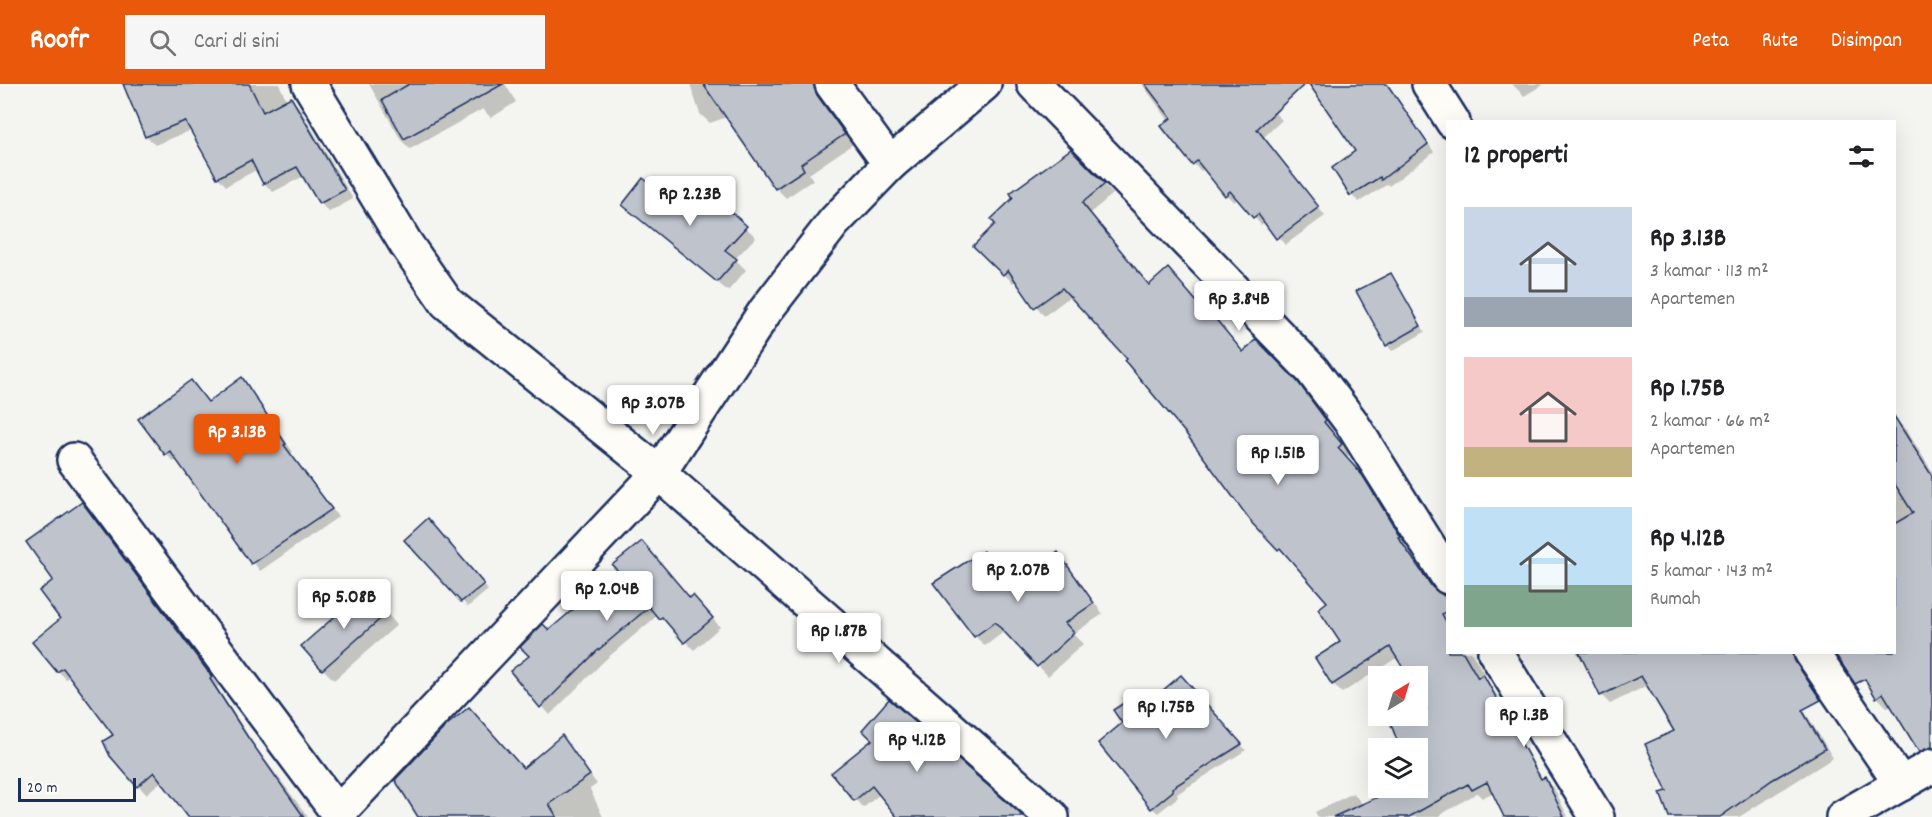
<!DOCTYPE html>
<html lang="id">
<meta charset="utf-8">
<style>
:root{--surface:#fff;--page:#f6f6f6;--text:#202124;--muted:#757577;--accent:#ea580c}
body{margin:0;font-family:Dekko,sans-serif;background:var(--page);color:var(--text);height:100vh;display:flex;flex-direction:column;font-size:22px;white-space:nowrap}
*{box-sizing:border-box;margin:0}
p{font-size:20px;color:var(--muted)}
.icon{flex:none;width:33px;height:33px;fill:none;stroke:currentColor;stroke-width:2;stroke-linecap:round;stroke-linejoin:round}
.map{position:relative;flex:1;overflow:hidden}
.drawer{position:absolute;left:1446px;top:36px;width:450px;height:534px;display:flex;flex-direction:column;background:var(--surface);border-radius:0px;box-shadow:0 6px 24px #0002}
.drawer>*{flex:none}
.needle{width:39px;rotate:38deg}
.tools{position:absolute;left:1368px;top:582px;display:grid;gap:12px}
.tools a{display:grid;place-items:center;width:60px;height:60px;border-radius:0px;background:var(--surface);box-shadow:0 6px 24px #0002;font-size:30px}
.scale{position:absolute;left:18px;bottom:15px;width:118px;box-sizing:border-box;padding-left:6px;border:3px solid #1b2f5e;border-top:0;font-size:16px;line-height:21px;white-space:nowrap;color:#1b2f5e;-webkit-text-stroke:4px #fdfcf7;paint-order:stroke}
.price{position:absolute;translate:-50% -51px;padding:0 14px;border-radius:6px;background:#fff;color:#222;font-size:20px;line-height:39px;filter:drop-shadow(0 2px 3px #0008)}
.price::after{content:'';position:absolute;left:50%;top:36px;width:18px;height:14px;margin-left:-9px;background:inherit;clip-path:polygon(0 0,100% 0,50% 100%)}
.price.selected{background:var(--accent);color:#fff}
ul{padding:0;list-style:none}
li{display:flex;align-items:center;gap:18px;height:150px;padding:0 18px}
li span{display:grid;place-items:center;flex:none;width:168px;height:120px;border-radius:0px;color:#555}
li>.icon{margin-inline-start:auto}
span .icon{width:72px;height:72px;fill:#fffc;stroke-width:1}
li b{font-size:26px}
h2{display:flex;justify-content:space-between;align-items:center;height:72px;padding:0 18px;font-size:26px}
header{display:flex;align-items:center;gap:36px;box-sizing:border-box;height:84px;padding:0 30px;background:var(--accent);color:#fff}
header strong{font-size:28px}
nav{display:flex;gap:33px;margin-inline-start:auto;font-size:21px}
.search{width:420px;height:54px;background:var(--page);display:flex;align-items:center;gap:15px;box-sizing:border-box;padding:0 21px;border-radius:0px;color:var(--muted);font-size:22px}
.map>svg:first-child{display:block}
.shadow{fill:#0003}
.building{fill:#bfc3cc;stroke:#1b2f5e;stroke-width:1.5}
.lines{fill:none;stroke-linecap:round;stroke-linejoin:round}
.street-casing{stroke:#1b2f5e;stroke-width:38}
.secondary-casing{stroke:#1b2f5e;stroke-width:38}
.street{stroke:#fdfcf7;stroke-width:33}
.secondary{stroke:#fdfcf7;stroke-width:33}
</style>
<header>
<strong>Roofr</strong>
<div class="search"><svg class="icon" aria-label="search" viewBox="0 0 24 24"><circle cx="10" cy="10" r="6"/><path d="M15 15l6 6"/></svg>Cari di sini</div>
<nav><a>Peta</a><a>Rute</a><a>Disimpan</a></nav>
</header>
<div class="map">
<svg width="1932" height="733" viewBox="0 0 1932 733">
<rect width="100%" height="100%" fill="#f4f4f1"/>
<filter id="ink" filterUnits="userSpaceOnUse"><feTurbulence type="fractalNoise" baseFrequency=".0167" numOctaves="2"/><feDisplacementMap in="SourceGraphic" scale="12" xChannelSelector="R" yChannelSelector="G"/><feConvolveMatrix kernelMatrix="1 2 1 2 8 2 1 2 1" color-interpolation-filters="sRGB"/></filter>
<g filter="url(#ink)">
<g class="shadow">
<path d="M125 0H279L287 17 291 14 299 23 353 115 329 128 320 119 304 92 273 108 264 99 258 85 226 102 218 93 192 46 155 61 146 52Z"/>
<path d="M369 0H505L516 18 491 34 483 25 410 65 401 56Z"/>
<path d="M690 0H811L853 60 809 90 813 96 786 114 776 104 727 33 710 39 700 30Z"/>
<path d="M1142 0H1246L1282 36 1264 53 1325 132 1285 161 1265 137 1261 141 1238 114 1234 118 1226 111 1205 84 1201 87 1193 80 1169 37Z"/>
<path d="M1310 0H1388L1434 68 1389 102 1388 100 1359 118 1351 111 1357 67Z"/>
<path d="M1512 0H1544L1524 12Z"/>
<path d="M1071 67 1113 110 1090 129 1150 202 1197 220 1243 269 1256 257 1306 309 1334 346 1332 348 1350 370 1346 373 1372 403 1408 461 1406 463 1435 504 1433 506 1448 530V568H1471L1520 650 1518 651 1543 696 1554 704 1568 733H1506L1494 708 1482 714 1477 709 1437 733H1318L1315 728 1353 709 1363 721 1401 704H1418V664H1401L1392 639 1429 626 1418 606V592H1410L1398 573 1342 609 1333 600 1342 559 1329 519 1290 473 1288 474 1251 435 1129 276 1071 212 1044 232 1017 196 1013 199 975 162Z"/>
<path d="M709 110 756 153 735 175 746 186 728 207 634 130 688 133Z"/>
<path d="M1391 191 1425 248 1392 267 1387 261Z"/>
<path d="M241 295 293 368 291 369 338 433 260 487 178 375 174 378 166 370 191 298 209 319Z"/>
<path d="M1896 336 1907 347 1932 387V666L1926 670 1915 659 1892 622 1888 624 1877 613 1894 568Z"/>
<path d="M82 420 219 602 217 603 255 662 308 733H190L162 697 146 710 111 671 115 652 70 592 66 595 58 587 63 535 55 496Z"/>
<path d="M434 441 488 506 468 523 407 456Z"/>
<path d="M982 469 1004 497 1019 498 1058 470 1103 530 1073 550 1083 560 1048 592 1005 547 985 562 975 552Z"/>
<path d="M620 487 691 515 702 522 720 543 694 566 658 531 605 576 550 631 512 588 531 572 549 548Z"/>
<path d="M377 518 397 541 334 596 323 585Z"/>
<path d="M1576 568H1755L1798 616 1833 674 1739 733H1670L1669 708 1676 648 1648 601 1610 620 1602 612 1589 586Z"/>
<path d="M1186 599 1246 666 1177 710 1178 713 1158 729 1152 724 1124 639 1141 609 1150 619Z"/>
<path d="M562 653 597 700 590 705 603 733H445L524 685Z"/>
<path d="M833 689 1021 733 880 710 863 724Z"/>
</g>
<g class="building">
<path d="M123 0H249L263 28 291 13 345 106 319 120 297 83 263 100 251 76 217 94 185 37 145 53Z"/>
<path d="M409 0H503L404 55 382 16Z"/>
<path d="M703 0H814L817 11 845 50 801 80 804 86 775 105Z"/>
<path d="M1145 0H1305L1257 45 1319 123 1276 155 1258 130 1253 134 1230 107 1225 112 1197 77 1192 81 1161 42 1171 34Z"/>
<path d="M1309 0H1387L1428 60 1381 96 1380 93 1350 112 1332 84 1355 67Z"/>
<path d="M1071 65 1105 100 1082 119 1149 201 1168 184 1197 218 1200 216 1243 268 1256 255 1298 298 1326 336 1324 338 1342 360 1338 364 1363 392 1400 452 1398 453 1432 503 1448 515V526L1442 530 1448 541V568H1463L1478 594 1483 590 1541 695 1545 693 1564 733H1504L1487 698 1472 706 1468 700 1409 733H1333L1398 704H1418V664H1400L1390 638 1418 632V629L1427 625 1418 609V592H1408L1390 563 1332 601 1315 574 1340 558 1318 525 1327 518 1280 464 1278 466 1250 436 1187 351 1125 277 1127 275 1062 204 1034 224 1008 186 1003 191 973 162 995 140 991 135 1013 114 1010 109Z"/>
<path d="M643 94 687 131 709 108 747 142 725 166 737 175 717 198 622 121Z"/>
<path d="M1391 189 1421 242 1386 262 1356 207Z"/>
<path d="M242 293 286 360 284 361 332 425 251 480 170 367 165 371 138 335 191 296 208 318Z"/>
<path d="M1894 332 1932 392V663L1919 668 1883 609 1876 614 1865 595 1855 600 1834 568H1894V440L1913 429 1894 399Z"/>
<path d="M82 418 212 593 210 595 247 652 304 733H188L154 688 137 703 110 672 103 657 113 651 63 584 57 588 32 558 60 535 39 507 53 496 26 458Z"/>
<path d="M428 434 484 500 461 518 404 456Z"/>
<path d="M642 457 690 514 693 511 713 534 684 559 662 533 659 535 649 523 596 568 540 624 510 587 529 572 520 563 543 540 549 546 618 487 612 481Z"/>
<path d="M983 467 1002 497 1012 489 1018 497 1058 468 1094 519 1065 539 1074 549 1037 583 995 538 974 553 933 499Z"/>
<path d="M366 505 387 529 322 586 301 562Z"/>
<path d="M1579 568H1792L1796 579 1821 616 1802 626 1825 665 1772 696 1720 733H1669L1660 709 1667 707 1645 660 1674 647 1641 592 1600 612Z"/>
<path d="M1181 591 1242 660 1172 704 1173 707 1151 725 1098 659 1122 639 1113 626 1142 607 1149 618Z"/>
<path d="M889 615 1024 733H897L872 702 854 717 831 689 872 656 862 646Z"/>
<path d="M469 623 523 684 562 651 590 691 549 720 557 733H418L395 696 447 641Z"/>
</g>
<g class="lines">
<g class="street-casing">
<g id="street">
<path d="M309 0 406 160 447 219 659 389 1052 733"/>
<path d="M832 0 890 80"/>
<path d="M1034 0 1312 286 1351 338 1448 493"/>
<path d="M1429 0 1453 38"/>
<path d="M74 376 341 733"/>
<path d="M1495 568 1597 733"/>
<path d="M1811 568 1901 700"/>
<path d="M338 729 659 389 766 226 834 138 890 80 984 0"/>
</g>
</g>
<g class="secondary-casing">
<path id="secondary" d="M1843 733 1932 682"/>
</g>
<use href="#street" class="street"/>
<use href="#secondary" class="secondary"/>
</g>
</g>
</svg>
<div class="tools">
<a><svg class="needle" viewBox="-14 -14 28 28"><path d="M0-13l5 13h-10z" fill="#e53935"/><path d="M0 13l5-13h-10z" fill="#757577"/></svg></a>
<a><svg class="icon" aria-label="layers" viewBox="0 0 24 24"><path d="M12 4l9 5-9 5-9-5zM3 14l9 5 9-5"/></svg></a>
</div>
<div class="scale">20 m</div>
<b class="price" style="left:690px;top:143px">Rp 2.23B</b>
<b class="price" style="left:1239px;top:248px">Rp 3.84B</b>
<b class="price" style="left:653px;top:352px">Rp 3.07B</b>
<b class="price selected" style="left:237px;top:381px">Rp 3.13B</b>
<b class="price" style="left:1278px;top:402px">Rp 1.51B</b>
<b class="price" style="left:1018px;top:519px">Rp 2.07B</b>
<b class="price" style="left:607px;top:538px">Rp 2.04B</b>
<b class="price" style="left:344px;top:546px">Rp 5.08B</b>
<b class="price" style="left:839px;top:580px">Rp 1.87B</b>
<b class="price" style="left:1166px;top:656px">Rp 1.75B</b>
<b class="price" style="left:1524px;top:664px">Rp 1.3B</b>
<b class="price" style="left:917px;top:689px">Rp 4.12B</b>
<section class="drawer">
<h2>12 properti<svg class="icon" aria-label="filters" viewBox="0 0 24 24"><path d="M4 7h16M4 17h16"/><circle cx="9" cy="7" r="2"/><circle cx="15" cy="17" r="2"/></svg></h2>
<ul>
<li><span style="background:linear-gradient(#c9d6e8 75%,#9aa5b1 0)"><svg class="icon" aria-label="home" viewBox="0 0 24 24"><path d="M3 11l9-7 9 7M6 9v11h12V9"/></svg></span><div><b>Rp 3.13B</b><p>3 kamar · 113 m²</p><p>Apartemen</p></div></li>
<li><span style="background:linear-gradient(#f6c9c9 75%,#c2b280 0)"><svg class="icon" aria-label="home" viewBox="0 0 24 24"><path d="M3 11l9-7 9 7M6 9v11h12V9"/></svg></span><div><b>Rp 1.75B</b><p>2 kamar · 66 m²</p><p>Apartemen</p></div></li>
<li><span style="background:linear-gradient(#bfe0f5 65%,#7fa58c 0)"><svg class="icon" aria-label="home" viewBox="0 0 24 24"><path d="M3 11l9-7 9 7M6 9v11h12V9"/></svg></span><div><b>Rp 4.12B</b><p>5 kamar · 143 m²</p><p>Rumah</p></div></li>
</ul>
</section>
</div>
